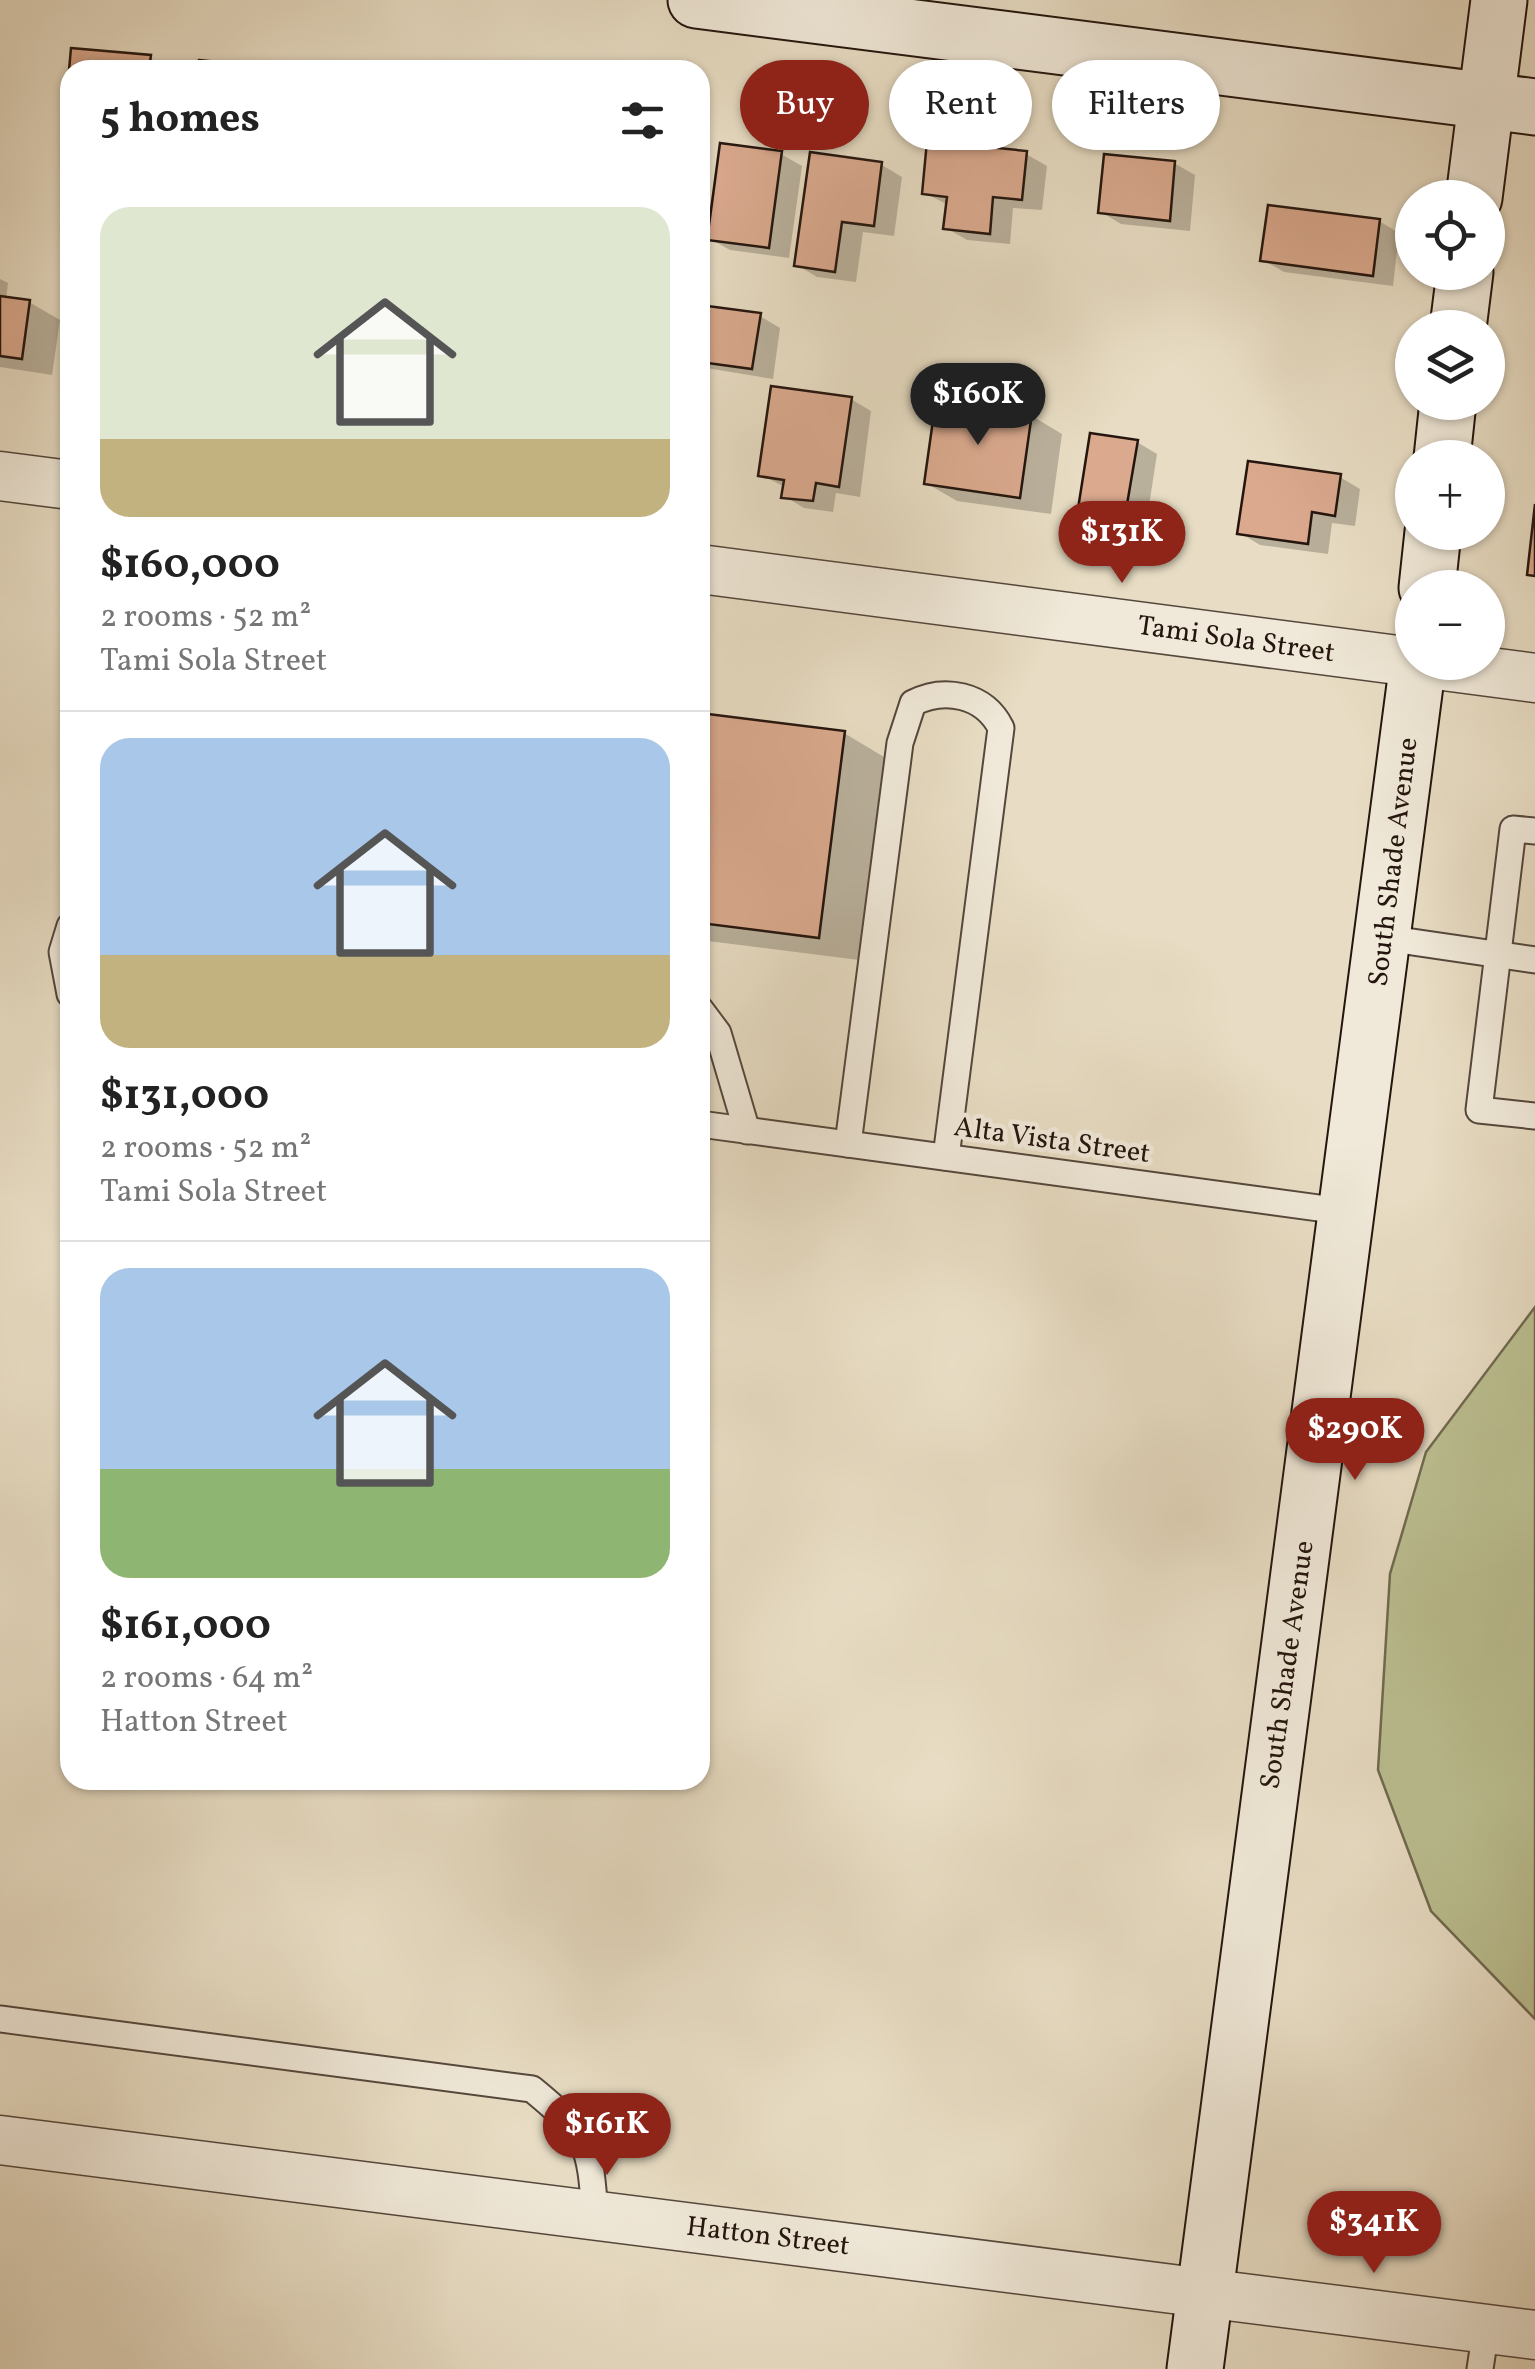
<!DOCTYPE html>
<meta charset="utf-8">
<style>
:root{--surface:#fff;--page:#f6f6f6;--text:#222;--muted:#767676;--line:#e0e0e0;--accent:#8f2418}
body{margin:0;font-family:Vollkorn,serif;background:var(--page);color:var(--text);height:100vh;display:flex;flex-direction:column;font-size:38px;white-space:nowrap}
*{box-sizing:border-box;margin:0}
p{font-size:32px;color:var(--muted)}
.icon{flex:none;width:55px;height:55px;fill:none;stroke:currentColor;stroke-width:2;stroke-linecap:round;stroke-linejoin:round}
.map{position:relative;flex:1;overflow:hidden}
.panel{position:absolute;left:60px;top:60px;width:650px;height:1730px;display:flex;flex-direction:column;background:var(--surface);border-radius:30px;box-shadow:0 2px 8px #0004}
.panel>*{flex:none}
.guide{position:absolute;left:740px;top:60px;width:645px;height:90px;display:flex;gap:20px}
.buttons{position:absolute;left:1395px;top:180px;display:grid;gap:20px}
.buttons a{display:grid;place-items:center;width:110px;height:110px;border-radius:50%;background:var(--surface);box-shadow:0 2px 8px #0004;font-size:50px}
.price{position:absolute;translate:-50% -85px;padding:0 22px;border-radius:35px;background:var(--accent);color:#fff;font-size:32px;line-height:65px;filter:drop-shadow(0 2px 5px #0008)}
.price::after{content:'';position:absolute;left:50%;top:60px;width:30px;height:22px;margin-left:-15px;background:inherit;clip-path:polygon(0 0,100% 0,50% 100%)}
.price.current{background:#222;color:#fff}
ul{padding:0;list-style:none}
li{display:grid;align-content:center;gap:20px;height:530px;padding:0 40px}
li+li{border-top:2px solid var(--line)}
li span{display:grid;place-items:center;height:310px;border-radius:30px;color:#555}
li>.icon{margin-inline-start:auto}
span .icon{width:180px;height:180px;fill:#fffc;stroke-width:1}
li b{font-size:42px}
h2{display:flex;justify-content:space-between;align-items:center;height:120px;padding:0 40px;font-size:42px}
.tag{padding:0 35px;border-radius:45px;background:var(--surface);box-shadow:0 2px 8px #0004;font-size:35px;line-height:90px}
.tag.current{background:var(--accent);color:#fff}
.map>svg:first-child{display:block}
.green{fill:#bbbf91;stroke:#706a50;stroke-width:2.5}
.shadow{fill:#0003}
.building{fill:#daa98e;stroke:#24150e;stroke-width:2.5}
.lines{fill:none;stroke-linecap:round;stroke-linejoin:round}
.lane-casing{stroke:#55473c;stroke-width:29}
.street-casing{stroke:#55473c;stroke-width:51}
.secondary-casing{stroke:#24150e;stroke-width:59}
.lane{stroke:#f0e9d9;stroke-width:25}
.street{stroke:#f0e9d9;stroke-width:48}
.secondary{stroke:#f0e9d9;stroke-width:55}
.labels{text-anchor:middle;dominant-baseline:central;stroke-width:9;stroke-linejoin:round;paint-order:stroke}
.street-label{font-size:28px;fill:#24150e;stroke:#f0e9d9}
</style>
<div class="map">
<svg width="1535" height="2369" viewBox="0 0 1535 2369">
<rect width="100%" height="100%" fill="#e8ddc4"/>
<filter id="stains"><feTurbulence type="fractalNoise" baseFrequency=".002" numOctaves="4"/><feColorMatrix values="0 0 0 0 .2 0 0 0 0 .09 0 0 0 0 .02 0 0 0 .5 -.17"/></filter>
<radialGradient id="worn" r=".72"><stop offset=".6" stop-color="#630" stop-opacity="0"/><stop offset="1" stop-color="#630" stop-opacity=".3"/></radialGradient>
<path class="green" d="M1535 1307V2019L1431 1911 1378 1770 1390 1574 1426 1452Z"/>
<g class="shadow">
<path d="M150 58 170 70H71Z"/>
<path d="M781 154 802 166 789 258 730 250 710 239Z"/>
<path d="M1026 154 1047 166 1042 210 1013 208 1010 244 967 240 946 228 948 205 925 193Z"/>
<path d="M1174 163 1195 175 1190 231 1121 224 1101 212Z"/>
<path d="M882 165 902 177 894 236 863 232 856 282 817 277 797 265Z"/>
<path d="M1379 221 1399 233 1393 286 1284 272 1263 260Z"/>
<path d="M0 279 8 283 6 299 29 302 60 320 52 375 0 367Z"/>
<path d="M700 307 760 316 780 328 773 379 700 367Z"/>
<path d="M851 399 871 411 860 497 836 493 833 512 804 508 784 496 785 487 761 475Z"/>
<path d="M938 402 1032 416 1062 434 1051 514 957 501 926 483Z"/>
<path d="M1137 442 1157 454 1145 532 1100 526 1080 514Z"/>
<path d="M1340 477 1360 489 1355 526 1332 523 1328 554 1260 545 1240 533Z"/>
<path d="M700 715 844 733 884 757 859 960 700 940Z"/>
</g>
<g class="building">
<path d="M71 48 151 55 149 70H70V105L66 104Z"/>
<path d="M199 60 294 70H198Z"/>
<path d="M927 141 1027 151 1022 200 993 197 990 234 943 229 947 197 922 194Z"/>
<path d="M720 143 782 151 769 248 707 240Z"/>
<path d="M810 152 882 162 874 226 842 222 835 272 794 266Z"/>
<path d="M1104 154 1175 161 1170 221 1098 213Z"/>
<path d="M1268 205 1380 219 1373 276 1260 261Z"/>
<path d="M0 296 30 300 22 359 0 356Z"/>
<path d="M700 305 761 313 752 369 700 362Z"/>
<path d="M771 386 852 397 839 487 816 483 813 501 781 498 784 480 758 476Z"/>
<path d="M936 399 1032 413 1020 498 924 484Z"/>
<path d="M1090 433 1138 440 1124 522 1077 515Z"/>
<path d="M1248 461 1341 474 1335 516 1312 512 1308 544 1237 534Z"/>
<path d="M1535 504V576L1527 575Z"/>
<path d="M700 713 845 731 819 938 700 923Z"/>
</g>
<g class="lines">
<g class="lane-casing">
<g id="lane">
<path d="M1535 831 1513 829 1479 1110 1535 1116"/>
<path d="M70 926 62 952 70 994"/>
<path d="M1385 938 1535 960"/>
<path d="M700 1009 718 1033 747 1131"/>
<path d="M700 1124 1348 1212"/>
<path d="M848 1144 900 743 913 703C944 687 984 694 1001 728L946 1157"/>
<path d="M0 2019 532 2089C588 2135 590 2144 595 2215"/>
<path d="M1480 2369 1486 2329"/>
</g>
</g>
<g class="street-casing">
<g id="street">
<path d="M0 476 70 485"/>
<path d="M700 569 1535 678"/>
<path d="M0 2140 1535 2335"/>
</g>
</g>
<g class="secondary-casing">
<g id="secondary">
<path d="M696 0 1535 107"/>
<path d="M1474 198 1499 0"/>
<path d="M1458 328 1465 272"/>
<path d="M1442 458 1448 402"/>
<path d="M1427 588 1433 532"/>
<path d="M1195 2369 1418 662"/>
</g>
</g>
<use href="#lane" class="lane"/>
<use href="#street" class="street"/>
<use href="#secondary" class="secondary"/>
</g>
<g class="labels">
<g class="street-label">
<text transform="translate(1236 640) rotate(8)">Tami Sola Street</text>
<text transform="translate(1394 862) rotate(-83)">South Shade Avenue</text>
<text transform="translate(1052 1141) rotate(8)">Alta Vista Street</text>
<text transform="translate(1288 1665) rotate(-82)">South Shade Avenue</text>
<text transform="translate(768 2237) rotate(7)">Hatton Street</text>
</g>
</g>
<rect width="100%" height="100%" filter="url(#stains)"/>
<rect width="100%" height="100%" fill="url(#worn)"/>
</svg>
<div class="buttons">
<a><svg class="icon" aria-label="locate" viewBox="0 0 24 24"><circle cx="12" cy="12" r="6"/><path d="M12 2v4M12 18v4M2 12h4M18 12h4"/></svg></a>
<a><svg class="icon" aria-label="layers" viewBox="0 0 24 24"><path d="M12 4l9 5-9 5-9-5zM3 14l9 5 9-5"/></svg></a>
<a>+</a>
<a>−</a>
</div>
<b class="price current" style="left:978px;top:448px">$160K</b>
<b class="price" style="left:1122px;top:586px">$131K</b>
<b class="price" style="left:1355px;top:1483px">$290K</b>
<b class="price" style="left:607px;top:2178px">$161K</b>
<b class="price" style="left:1374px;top:2276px">$341K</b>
<div class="guide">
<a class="tag current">Buy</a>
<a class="tag">Rent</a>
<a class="tag">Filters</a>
</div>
<section class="panel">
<h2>5 homes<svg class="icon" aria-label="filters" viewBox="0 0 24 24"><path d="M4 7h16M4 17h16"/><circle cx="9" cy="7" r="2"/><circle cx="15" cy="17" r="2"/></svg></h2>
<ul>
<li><span style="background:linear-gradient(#dfe7d0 75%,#c2b280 0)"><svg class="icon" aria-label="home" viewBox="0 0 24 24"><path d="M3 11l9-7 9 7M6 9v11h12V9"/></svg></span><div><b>$160,000</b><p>2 rooms · 52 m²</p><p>Tami Sola Street</p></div></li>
<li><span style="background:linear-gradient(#a9c7e8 70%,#c2b280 0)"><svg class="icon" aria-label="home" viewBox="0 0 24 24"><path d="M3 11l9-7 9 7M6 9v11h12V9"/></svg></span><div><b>$131,000</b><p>2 rooms · 52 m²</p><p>Tami Sola Street</p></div></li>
<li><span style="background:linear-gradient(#a9c7e8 65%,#8fb573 0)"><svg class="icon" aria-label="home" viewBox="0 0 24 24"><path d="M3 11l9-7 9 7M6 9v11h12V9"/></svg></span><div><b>$161,000</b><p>2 rooms · 64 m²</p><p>Hatton Street</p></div></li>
</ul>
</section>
</div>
